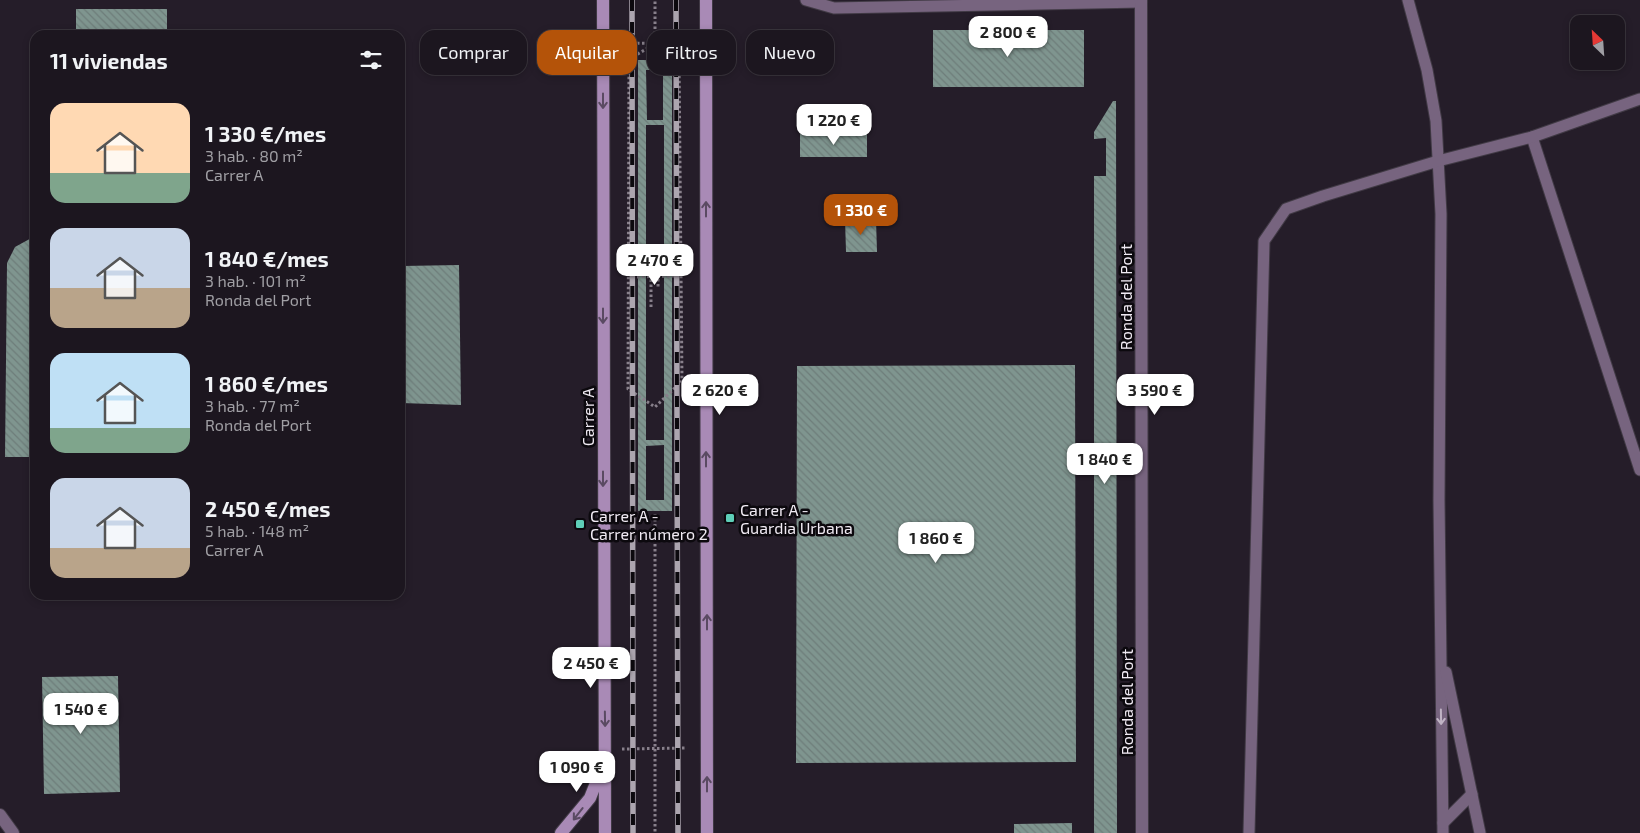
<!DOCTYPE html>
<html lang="es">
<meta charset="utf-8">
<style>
:root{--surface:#1c161f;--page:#29232c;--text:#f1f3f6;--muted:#a09fa4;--line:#3a353d;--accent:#b45309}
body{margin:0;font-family:"Exo 2",sans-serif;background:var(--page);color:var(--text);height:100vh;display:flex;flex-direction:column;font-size:19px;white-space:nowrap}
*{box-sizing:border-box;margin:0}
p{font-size:16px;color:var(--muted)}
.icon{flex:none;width:28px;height:28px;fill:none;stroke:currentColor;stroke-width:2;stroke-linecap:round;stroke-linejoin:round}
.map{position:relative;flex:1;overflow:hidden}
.panel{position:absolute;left:30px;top:30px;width:375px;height:570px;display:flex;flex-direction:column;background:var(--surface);border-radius:15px;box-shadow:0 2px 8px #0003,0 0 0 1px var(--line)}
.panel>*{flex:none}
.banner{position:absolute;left:420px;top:30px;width:475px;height:45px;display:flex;gap:10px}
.needle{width:32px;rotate:335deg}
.tools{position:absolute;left:1570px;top:15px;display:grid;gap:10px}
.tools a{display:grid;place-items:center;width:55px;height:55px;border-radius:10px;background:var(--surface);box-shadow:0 2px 8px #0003,0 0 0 1px var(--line);font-size:25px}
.price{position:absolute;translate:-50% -42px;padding:0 11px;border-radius:10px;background:#fff;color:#222;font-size:16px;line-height:32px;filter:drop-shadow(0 1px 2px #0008)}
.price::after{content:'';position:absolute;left:50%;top:30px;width:15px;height:11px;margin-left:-8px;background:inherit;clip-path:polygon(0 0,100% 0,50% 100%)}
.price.selected{background:var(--accent);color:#fff}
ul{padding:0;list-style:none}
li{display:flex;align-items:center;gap:15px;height:125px;padding:0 20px}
li span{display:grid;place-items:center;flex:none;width:140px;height:100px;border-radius:15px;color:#555}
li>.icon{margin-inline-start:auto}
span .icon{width:60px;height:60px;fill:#fffc;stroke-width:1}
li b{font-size:21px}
h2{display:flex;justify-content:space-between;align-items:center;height:60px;padding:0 20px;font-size:21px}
.pill{padding:0 18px;border-radius:15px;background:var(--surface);box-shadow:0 2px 8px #0003,0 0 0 1px var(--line);font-size:18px;line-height:45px}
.pill.selected{background:var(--accent);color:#fff}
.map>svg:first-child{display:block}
.building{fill:url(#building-back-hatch);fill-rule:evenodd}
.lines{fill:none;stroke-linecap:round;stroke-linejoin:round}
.lane-casing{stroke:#413a45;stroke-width:13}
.street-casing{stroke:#413a45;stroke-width:14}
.secondary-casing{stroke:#413a45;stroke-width:14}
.path{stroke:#88808b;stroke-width:3;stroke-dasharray:2.5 2.5;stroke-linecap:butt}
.lane{stroke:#77647f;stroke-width:11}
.street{stroke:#77647f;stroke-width:12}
.secondary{stroke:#a98ab6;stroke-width:12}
.rail-casing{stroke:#aca5af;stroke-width:5.5}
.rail{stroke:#0c090e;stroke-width:4;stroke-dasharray:11;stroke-linecap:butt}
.oneway{stroke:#5a4a62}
.oneway2{stroke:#c0b4c5}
.poi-dot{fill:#5eceb8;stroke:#0c090e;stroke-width:2}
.labels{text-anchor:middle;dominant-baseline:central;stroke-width:5;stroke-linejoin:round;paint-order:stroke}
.street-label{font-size:16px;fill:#f0eaf3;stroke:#0c090e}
.poi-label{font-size:16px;fill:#f0eaf3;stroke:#0c090e;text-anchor:start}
</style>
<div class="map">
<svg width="1640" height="833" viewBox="0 0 1640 833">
<defs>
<pattern id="building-back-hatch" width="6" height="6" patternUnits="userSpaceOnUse" patternTransform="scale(1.25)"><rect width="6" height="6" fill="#7f958f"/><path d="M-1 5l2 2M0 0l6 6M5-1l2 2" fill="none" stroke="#6e7d7a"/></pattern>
</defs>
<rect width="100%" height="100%" fill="#251d29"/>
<g class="building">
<rect x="76" y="9" width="91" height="26"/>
<rect x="933" y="30" width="151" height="57"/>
<path d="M638 60H672V511H638ZM646 70H663V120H647ZM646 125H664V440H646ZM664 445V500H646V446Z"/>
<path d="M1113 101H1116L1117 833H1094V176H1106V138L1094 139V132Z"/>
<rect x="800" y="134" width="67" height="23"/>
<path d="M876 219 877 252H846L845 220Z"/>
<path d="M35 236V457H5L7 263 15 247Z"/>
<path d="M459 265 461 405 401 403 402 266Z"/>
<path d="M1075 365 1076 762 796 763 797 366Z"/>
<path d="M118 676 120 792 44 794 42 677Z"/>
<path d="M1072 823V833H1014V824Z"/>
</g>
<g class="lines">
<g class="lane-casing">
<g id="lane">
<path d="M806 0 834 8 1141 2"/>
<path d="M1408 0 1427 70 1436 121 1441 214 1439 500 1443 833"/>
<path d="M1532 137 1640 470"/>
<path d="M1446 672 1480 833"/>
<path d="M1443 823 1472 794"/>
<path d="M1249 833 1264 241 1286 209 1323 196 1438 161 1532 137 1640 99"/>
</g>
</g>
<g class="street-casing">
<g id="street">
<path d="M1141 0 1142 833"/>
<path d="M0 815 13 833"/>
</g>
</g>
<g class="secondary-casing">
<g id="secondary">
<path d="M603 0 605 833"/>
<path d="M706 0 707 833"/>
<path d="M561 833 590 798 602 768"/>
</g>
</g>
<g class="path">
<path d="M622 43 686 44"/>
<path d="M655 44 679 59 682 381 655 407 628 389 629 59Z"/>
<path d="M655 44V0"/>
<path d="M658 254V288"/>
<path d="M632 277 677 276"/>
<path d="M651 307V277"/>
<path d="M655 514V833"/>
<path d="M622 749 687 748"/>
</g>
<use href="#lane" class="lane"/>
<use href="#street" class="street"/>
<use href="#secondary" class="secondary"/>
<g class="rail-casing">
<g id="rail">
<path d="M632 0 633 833"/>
<path d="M676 0 678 833"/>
</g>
</g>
<use href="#rail" class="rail"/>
</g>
<defs><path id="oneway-shaft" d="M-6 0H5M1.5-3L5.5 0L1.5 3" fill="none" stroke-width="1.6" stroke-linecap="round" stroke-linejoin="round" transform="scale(1.25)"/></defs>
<g class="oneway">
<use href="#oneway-shaft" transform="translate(603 101) rotate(90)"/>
<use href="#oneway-shaft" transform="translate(706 209) rotate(-90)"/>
<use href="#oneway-shaft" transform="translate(603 316) rotate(90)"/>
<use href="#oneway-shaft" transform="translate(706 459) rotate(-90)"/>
<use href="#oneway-shaft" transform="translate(603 479) rotate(90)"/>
<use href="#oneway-shaft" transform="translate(707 622) rotate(-90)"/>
<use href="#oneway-shaft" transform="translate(605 719) rotate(89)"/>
<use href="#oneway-shaft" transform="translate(707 784) rotate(-90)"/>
<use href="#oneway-shaft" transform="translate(578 814) rotate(128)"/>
</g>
<use class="oneway2" href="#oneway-shaft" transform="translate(1441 717) rotate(89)"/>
<g class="poi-dot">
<rect x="725" y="513" width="10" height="10" rx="2.5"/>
<rect x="575" y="519" width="10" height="10" rx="2.5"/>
</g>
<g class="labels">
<g class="street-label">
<text transform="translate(1125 297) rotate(-90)">Ronda del Port</text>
<text transform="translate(587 417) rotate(-90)">Carrer A</text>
<text transform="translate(1126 702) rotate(-90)">Ronda del Port</text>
</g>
<g class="poi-label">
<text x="740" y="509">Carrer A -<tspan x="740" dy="18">Guardia Urbana</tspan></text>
<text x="590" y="515">Carrer A -<tspan x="590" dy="18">Carrer número 2</tspan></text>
</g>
</g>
</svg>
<div class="tools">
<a><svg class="needle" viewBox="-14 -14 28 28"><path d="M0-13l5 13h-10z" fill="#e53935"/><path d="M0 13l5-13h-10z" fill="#a09fa4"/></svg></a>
</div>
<b class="price" style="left:1008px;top:58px">2 800 €</b>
<b class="price" style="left:834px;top:146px">1 220 €</b>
<b class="price selected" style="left:861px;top:236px">1 330 €</b>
<b class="price" style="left:655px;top:286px">2 470 €</b>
<b class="price" style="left:720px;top:416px">2 620 €</b>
<b class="price" style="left:1155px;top:416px">3 590 €</b>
<b class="price" style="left:1105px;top:485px">1 840 €</b>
<b class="price" style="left:936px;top:564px">1 860 €</b>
<b class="price" style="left:591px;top:689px">2 450 €</b>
<b class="price" style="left:81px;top:735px">1 540 €</b>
<b class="price" style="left:577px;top:793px">1 090 €</b>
<div class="banner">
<a class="pill">Comprar</a>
<a class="pill selected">Alquilar</a>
<a class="pill">Filtros</a>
<a class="pill">Nuevo</a>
</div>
<section class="panel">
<h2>11 viviendas<svg class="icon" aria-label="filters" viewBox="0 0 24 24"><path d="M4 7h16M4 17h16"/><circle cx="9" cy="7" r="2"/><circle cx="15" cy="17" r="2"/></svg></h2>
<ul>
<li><span style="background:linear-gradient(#ffd9b3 70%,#7fa58c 0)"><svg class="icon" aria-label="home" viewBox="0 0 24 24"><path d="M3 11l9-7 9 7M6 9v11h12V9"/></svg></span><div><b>1 330 €/mes</b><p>3 hab. · 80 m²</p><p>Carrer A</p></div></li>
<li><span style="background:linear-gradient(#c9d6e8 60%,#b9a48a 0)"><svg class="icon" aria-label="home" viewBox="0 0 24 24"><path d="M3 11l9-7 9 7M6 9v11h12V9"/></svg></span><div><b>1 840 €/mes</b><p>3 hab. · 101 m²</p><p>Ronda del Port</p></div></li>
<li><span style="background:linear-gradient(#bfe0f5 75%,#7fa58c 0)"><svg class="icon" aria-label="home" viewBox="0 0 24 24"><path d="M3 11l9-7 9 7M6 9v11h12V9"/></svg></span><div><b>1 860 €/mes</b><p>3 hab. · 77 m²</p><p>Ronda del Port</p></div></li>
<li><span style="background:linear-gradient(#c9d6e8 70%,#b9a48a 0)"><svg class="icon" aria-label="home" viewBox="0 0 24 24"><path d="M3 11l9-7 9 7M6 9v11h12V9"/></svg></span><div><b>2 450 €/mes</b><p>5 hab. · 148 m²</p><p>Carrer A</p></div></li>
</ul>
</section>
</div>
